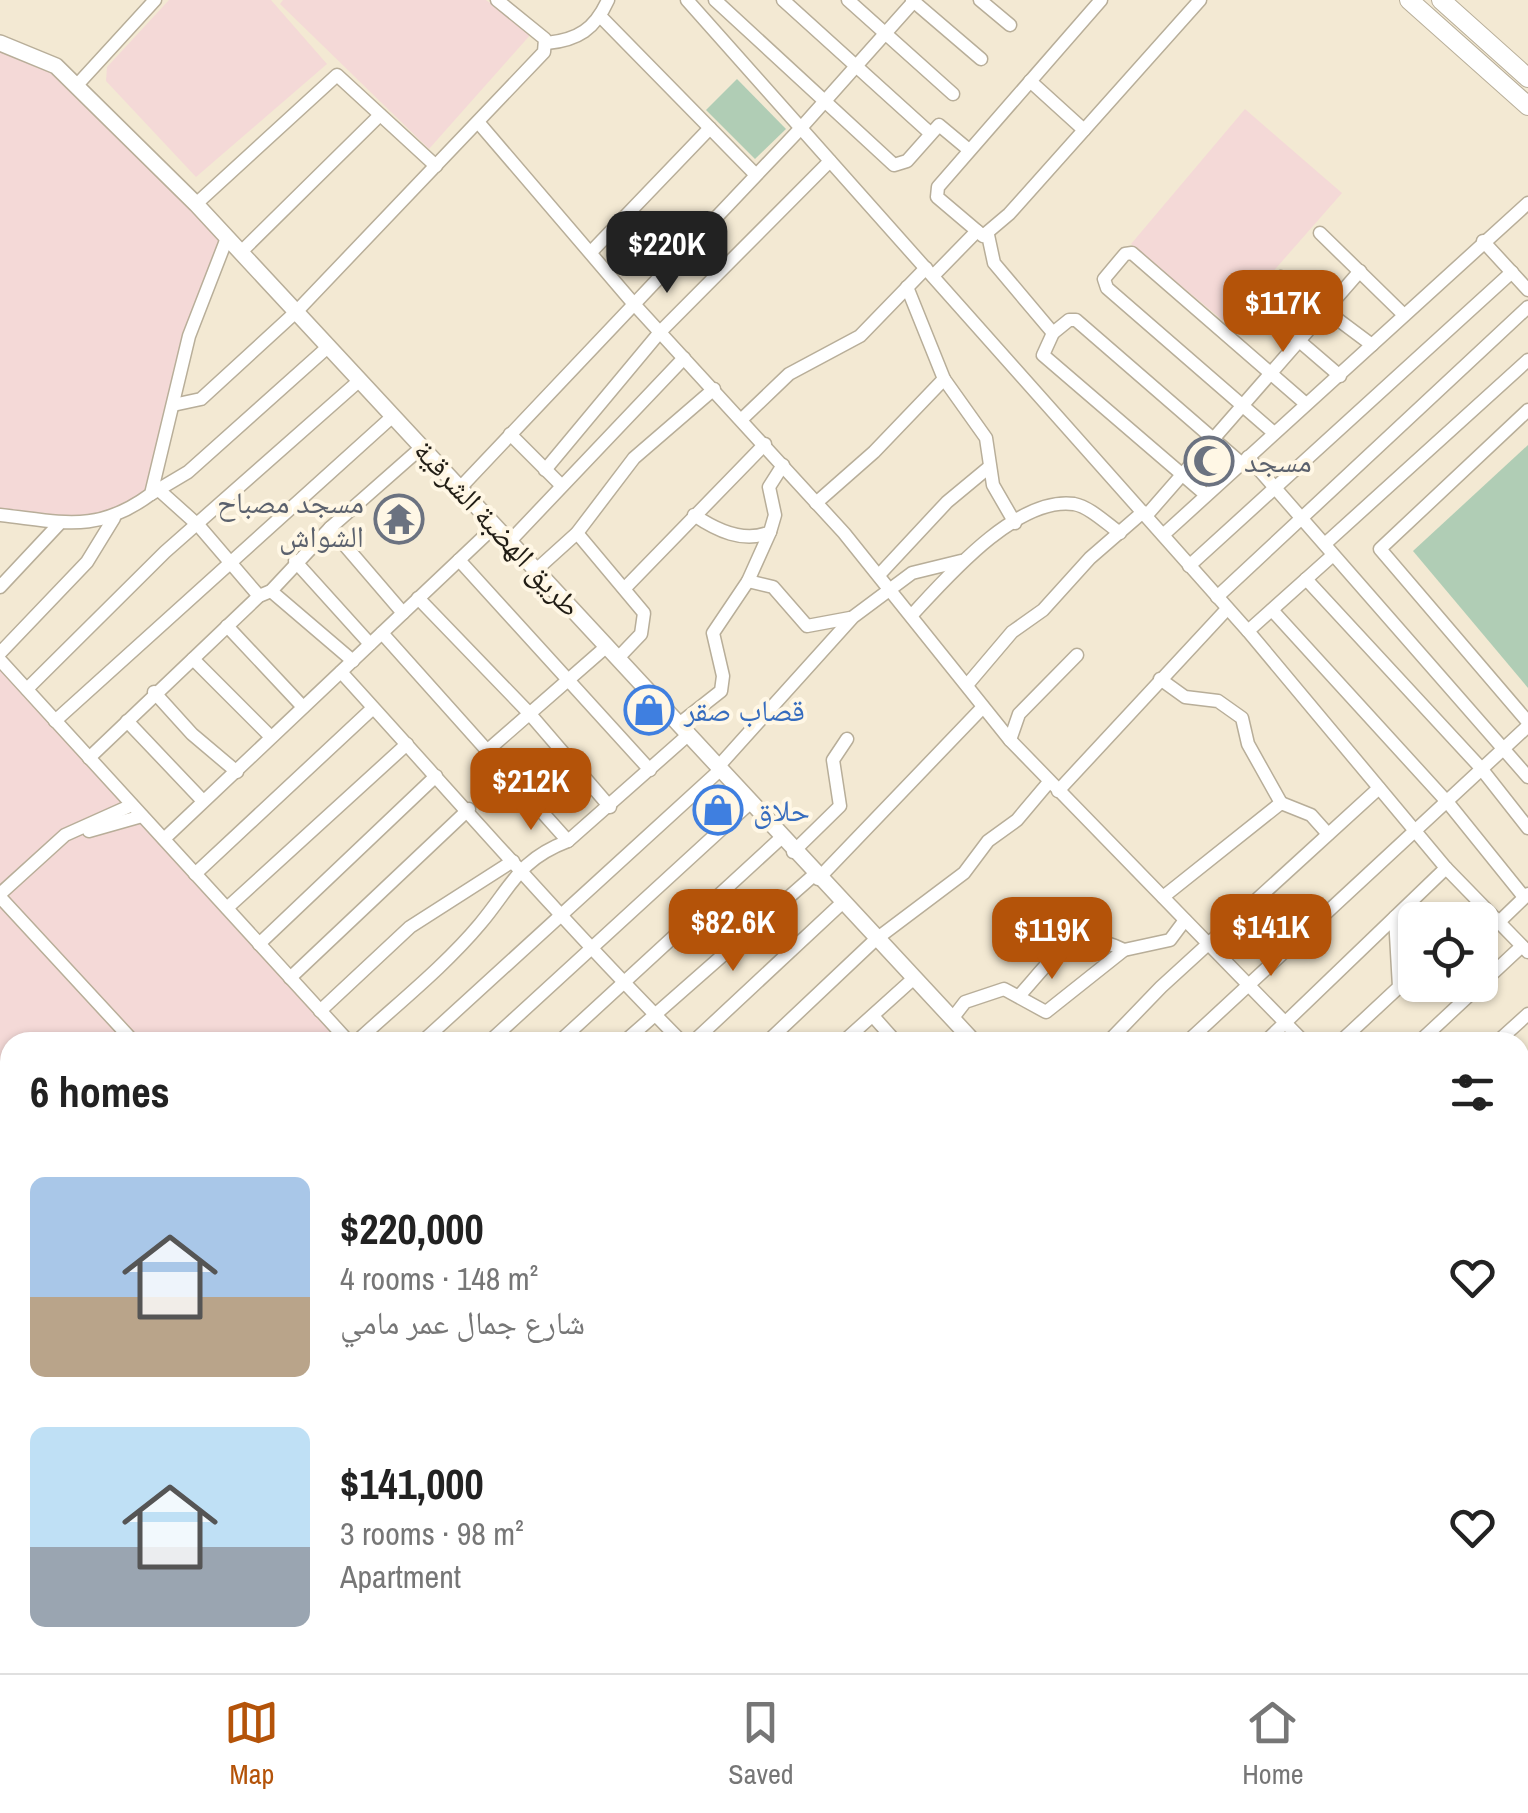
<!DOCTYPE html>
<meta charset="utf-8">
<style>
:root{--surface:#fff;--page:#f6f6f6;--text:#222;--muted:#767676;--line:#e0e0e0;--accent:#b45309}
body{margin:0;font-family:"Archivo Narrow","Noto Naskh Arabic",sans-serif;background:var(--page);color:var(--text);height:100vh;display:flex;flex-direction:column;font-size:38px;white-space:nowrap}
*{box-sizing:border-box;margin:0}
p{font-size:32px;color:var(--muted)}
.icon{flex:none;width:55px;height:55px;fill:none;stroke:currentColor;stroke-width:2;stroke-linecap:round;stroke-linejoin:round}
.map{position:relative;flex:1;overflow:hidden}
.sheet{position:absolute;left:0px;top:1032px;width:1530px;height:642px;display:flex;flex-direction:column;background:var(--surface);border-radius:30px 30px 0 0;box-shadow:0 2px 8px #0004}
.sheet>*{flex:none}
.controls{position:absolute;left:1398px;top:902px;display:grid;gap:20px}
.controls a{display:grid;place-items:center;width:100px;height:100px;border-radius:15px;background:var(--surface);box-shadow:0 2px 8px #0004;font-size:50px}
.price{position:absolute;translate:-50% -85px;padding:0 22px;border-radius:20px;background:var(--accent);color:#fff;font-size:32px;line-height:65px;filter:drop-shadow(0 2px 5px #0008)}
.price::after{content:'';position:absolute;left:50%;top:60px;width:30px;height:22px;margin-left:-15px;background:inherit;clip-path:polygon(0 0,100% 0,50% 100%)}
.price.selected{background:#222;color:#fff}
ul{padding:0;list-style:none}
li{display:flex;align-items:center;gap:30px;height:250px;padding:0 30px}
li span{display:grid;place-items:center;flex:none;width:280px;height:200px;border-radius:15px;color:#555}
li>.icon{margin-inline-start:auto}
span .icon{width:120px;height:120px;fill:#fffc;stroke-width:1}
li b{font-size:42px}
h2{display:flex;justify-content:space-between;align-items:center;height:120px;padding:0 30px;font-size:42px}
.tab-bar{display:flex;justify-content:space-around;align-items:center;height:140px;border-top:2px solid var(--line);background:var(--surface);font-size:28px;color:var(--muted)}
.tab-bar a{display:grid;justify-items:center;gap:5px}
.tab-bar .selected{color:var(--accent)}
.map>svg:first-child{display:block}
.education{fill:#f4d9d7}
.green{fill:#b0cdb5}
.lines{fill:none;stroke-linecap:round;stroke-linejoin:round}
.minor-casing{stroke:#b8ae99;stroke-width:15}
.major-casing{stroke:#b8ae99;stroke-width:18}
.highway-casing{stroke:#b8ae99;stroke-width:20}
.minor{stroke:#fff;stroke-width:12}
.major{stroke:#fff;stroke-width:15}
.highway{stroke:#fff;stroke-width:18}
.labels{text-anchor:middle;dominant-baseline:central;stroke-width:8;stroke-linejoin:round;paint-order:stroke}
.worship-label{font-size:30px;fill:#5b616d;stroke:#fff7e5;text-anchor:start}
.street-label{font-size:30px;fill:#211d15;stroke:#fff7e5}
.shop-label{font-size:30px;fill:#366cbe;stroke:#fff7e5;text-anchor:start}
</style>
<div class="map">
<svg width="1528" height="1673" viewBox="0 0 1528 1673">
<rect width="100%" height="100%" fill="#f3e9d3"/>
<g class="education">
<path d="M169 0H271L327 64 196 177 106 81 107 67Z"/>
<path d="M283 0H486L532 33 429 149 280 4Z"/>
<path d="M0 43 36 54 227 238 210 277 151 494 114 518 0 515Z"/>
<path d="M1245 109 1342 193 1227 324 1131 244Z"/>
<path d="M0 660 349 1042H10V1665H910L918 1673H0Z"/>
</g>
<g class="green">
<path d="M737 79 786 129 755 159 706 110Z"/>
<path d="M1528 445V688L1413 551Z"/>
</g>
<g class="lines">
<g class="minor-casing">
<g id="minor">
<path d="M687 0 1248 631 1446 868 1528 952"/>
<path d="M715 0 894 165 907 161 939 125 969 150"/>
<path d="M783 0 930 133"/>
<path d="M848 0 953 94"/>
<path d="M912 0 981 59"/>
<path d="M980 0 1010 25"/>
<path d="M1101 0 938 187 937 197 983 236 1009 214 1200 0"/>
<path d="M601 17 755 174"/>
<path d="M547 43C578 40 595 29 608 0"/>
<path d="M1030 81 1084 130"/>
<path d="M78 84 155 0"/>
<path d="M478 122 633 303 844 533 1010 740 1304 1042"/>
<path d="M196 204 337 75 436 166"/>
<path d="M1320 233 1404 315"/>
<path d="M988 235 994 263 1053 333"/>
<path d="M1483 241 1528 290"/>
<path d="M592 251 710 128"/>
<path d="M241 252 380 115"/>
<path d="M933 276 977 231"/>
<path d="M1281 277 1372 345"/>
<path d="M1255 303 1340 376"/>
<path d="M944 379 986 438 993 485 1015 523"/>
<path d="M173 405 201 399 297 311 544 52 545 39 497 0"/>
<path d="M1528 410 1380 549 1528 722"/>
<path d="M742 419 789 374 860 336 926 268"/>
<path d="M1274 433 1107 288 1104 279 1125 254 1132 253 1306 404"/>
<path d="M510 434 560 484"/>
<path d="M1248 457 1528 777"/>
<path d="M545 470 660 332 830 161"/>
<path d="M460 488 800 129 915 0"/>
<path d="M160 491 199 526 259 596"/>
<path d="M151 494 188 472 329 346"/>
<path d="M1206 495 1043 355 1053 333 1069 320H1076L1241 463"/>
<path d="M816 503 874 452 944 379 907 287"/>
<path d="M0 515C63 522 97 534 151 494L189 336 227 238"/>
<path d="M694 515C716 530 744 544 770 532L775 515 769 487 783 465"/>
<path d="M1146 516 1360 271"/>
<path d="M330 528 403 613"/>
<path d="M577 533 644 613 641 634 619 657"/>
<path d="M1163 535 1528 203"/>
<path d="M510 541 684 358"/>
<path d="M1326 543 1528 360"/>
<path d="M459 560 650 770"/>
<path d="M295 561 370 644"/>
<path d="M1189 566 1512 272"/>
<path d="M536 570 577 533 634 458 714 389"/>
<path d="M879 575 947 502 988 468"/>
<path d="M1306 579 1480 767 1528 828"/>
<path d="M748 581 773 587 807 626 850 618"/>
<path d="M0 587 59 524"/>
<path d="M625 588 765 444"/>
<path d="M271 591 353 661"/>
<path d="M1217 597 1528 307"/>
<path d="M418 598 529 713 610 807"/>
<path d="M1272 610 1449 804 1524 897"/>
<path d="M912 615C947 577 1017 496 1074 504 1090 507 1107 524 1120 533"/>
<path d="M227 626 303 707"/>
<path d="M1248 631 1333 555"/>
<path d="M382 633 568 841 688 735"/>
<path d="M0 653 87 562 114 518"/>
<path d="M193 659 271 737"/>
<path d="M0 660 349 1042"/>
<path d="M341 672C454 796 564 923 682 1042"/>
<path d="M1160 679 1185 697 1218 701 1242 718 1248 744 1281 803"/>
<path d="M967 685 1012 632 1043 610 1090 558 1143 512"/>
<path d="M27 689 165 552 360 380"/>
<path d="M154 692 192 734 237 772"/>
<path d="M55 721 393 416"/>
<path d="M127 721 203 801"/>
<path d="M679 724 721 691 723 676 713 633 748 581 770 532"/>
<path d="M1010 740 1019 714 1077 655"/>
<path d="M489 749 607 646"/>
<path d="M89 758 259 596 271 591 330 528 422 447"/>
<path d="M717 768 853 617 912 573 961 561"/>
<path d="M1058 791 1227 609"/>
<path d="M89 831 142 816"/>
<path d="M164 839 495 526"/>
<path d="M793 852 840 806 833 760 847 739"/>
<path d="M195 874 373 708"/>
<path d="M818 879 983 707"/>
<path d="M0 894 65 835 132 805"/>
<path d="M0 897 134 1042"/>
<path d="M1163 897 1281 803 1311 815 1328 834"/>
<path d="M227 908 407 744"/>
<path d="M1500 921 1528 894"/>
<path d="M259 944 436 776"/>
<path d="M290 978 469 809"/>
<path d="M1019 996C1053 959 1071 923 1124 950"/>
<path d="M320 1011 410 927 513 861"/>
<path d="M873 1016 896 1042"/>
<path d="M952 1019 965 1002 1004 989 1046 1012 1124 950 1170 940 1185 920"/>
<path d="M356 1042C397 1004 444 967 480 924 512 886 518 860 568 841"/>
<path d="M422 1042 720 770"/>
<path d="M489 1042 750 803"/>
<path d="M559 1042 781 838"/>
<path d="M624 1042 814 875"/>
<path d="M693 1042 842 903"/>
<path d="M767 1042 875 940 964 873 988 841 1017 820 1049 782"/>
<path d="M843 1042 913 979"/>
<path d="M1108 1042 1161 987 1379 788"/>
<path d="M1187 1042 1528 726"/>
<path d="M1265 1042 1446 868"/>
<path d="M1340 1042 1399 987 1395 917"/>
<path d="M1419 1042 1522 946"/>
<path d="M1497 1042 1528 1014"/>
<path d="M1520 1093 1528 1085"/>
<path d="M1520 1164 1528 1157"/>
<path d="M1520 1235 1528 1228"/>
<path d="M1520 1279 1528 1286"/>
<path d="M1520 1307 1528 1299"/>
<path d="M1520 1382 1528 1374"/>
<path d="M1520 1402 1528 1411"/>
<path d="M0 1417 10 1429"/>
<path d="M1520 1519 1528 1527"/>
<path d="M221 1665 228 1673"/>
<path d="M910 1665 918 1673"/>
<path d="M980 1665 987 1673"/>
<path d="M1049 1665 1056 1673"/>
<path d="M1118 1665 1125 1673"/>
<path d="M1179 1665 1186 1673"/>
<path d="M1251 1665 1258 1673"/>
<path d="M1328 1665 1335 1673"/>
<path d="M1390 1665 1397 1673"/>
<path d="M1460 1665 1467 1673"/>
<path d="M101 1673 105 1665"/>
<path d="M1078 1673 1086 1665"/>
<path d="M1288 1673 1296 1665"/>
<path d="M1479 1673 1483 1665"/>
</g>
</g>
<g class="major-casing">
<g id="major">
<path d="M0 43 56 66 196 204 974 1042"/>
<path d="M1520 1584 1528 1591"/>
<path d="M1520 1605 1528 1613"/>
</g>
</g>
<g class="highway-casing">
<g id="highway">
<path d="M1409 0 1528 106"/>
<path d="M1441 0 1528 78"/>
<path d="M1520 1661 1528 1648"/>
</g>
</g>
<use href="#minor" class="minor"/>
<use href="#major" class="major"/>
<use href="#highway" class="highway"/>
</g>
<defs>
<g id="mosque-ring" transform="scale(2.5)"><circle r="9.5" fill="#fff7e5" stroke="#6b7280" stroke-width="1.5"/><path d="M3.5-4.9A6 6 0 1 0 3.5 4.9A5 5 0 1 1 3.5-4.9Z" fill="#6b7280"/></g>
<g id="temple-ring" transform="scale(2.5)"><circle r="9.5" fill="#fff7e5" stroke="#6b7280" stroke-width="1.5"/><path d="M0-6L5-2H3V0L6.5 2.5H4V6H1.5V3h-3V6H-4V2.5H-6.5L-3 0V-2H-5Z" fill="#6b7280"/></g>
<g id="shop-ring" transform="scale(2.5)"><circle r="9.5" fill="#fff7e5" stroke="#3f7fe0" stroke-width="1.5"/><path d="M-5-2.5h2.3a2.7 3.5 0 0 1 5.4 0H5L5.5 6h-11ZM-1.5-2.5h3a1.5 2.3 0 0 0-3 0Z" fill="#3f7fe0"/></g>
</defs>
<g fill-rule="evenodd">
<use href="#mosque-ring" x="1209" y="461"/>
<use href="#temple-ring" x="399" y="519"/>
<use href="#shop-ring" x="649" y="710"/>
<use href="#shop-ring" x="718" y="810"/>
</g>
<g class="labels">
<g class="worship-label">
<text x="1244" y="461">مسجد</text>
<text x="364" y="502" text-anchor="end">مسجد مصباح<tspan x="364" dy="34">الشواش</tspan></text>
</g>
<g class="street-label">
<text transform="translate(498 528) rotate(47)">طريق الهضبة الشرقية</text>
</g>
<g class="shop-label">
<text x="684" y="710">قصاب صقر</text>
<text x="753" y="810">حلاق</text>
</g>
</g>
</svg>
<div class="controls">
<a><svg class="icon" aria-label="locate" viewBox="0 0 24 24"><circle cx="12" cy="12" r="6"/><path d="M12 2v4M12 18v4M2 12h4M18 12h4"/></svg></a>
</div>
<b class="price selected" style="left:667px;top:296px">$220K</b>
<b class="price" style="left:1283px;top:355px">$117K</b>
<b class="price" style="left:531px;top:833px">$212K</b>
<b class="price" style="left:733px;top:974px">$82.6K</b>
<b class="price" style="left:1271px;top:979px">$141K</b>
<b class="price" style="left:1052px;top:982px">$119K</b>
<section class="sheet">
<h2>6 homes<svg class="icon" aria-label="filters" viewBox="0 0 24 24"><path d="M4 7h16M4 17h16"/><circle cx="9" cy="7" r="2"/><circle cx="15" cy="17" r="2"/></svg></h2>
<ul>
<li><span style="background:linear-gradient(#a9c7e8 60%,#b9a48a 0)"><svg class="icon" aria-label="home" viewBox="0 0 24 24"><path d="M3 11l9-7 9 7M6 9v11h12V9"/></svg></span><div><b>$220,000</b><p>4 rooms · 148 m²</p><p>شارع جمال عمر مامي</p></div><svg class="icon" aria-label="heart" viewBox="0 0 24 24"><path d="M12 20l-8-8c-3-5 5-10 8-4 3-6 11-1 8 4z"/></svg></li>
<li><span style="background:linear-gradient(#bfe0f5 60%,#9aa5b1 0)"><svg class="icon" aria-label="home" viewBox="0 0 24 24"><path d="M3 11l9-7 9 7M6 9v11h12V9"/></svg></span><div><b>$141,000</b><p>3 rooms · 98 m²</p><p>Apartment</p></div><svg class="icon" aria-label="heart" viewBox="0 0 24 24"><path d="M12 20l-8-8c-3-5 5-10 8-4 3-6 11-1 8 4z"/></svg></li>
</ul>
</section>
</div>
<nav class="tab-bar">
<a class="selected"><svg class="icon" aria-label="map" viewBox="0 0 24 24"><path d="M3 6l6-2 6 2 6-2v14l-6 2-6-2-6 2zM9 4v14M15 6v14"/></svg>Map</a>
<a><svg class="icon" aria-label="saved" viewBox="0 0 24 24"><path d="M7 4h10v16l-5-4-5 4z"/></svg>Saved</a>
<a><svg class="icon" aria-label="home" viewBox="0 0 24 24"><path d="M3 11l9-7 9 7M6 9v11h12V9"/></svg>Home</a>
</nav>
